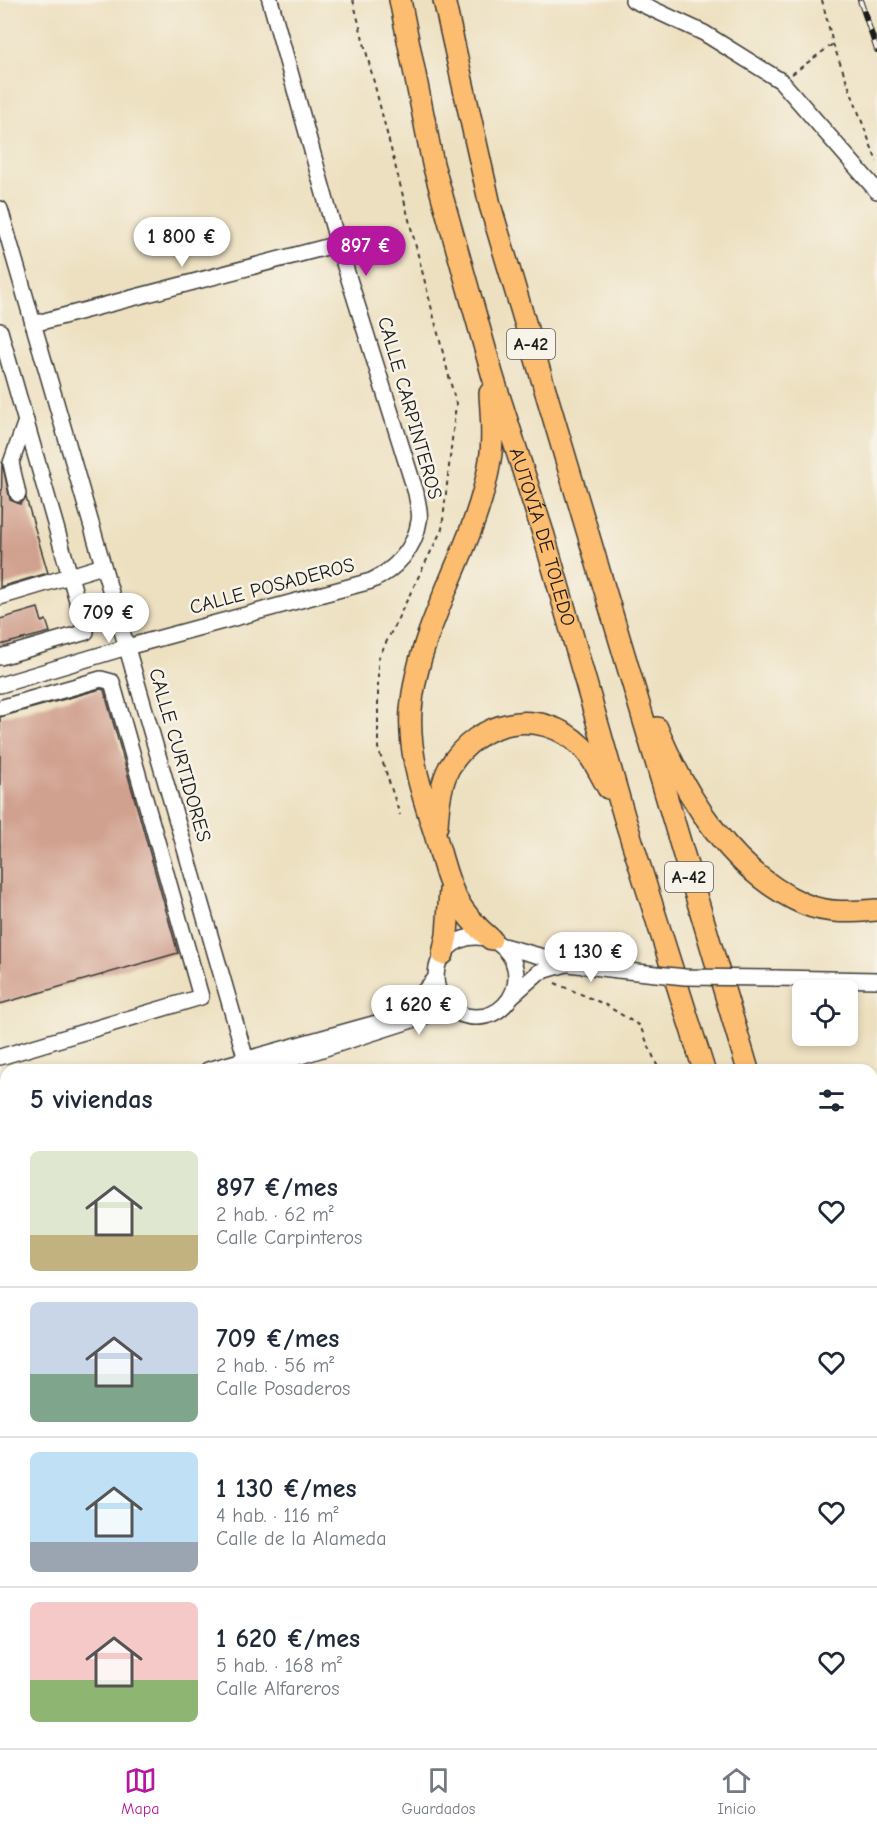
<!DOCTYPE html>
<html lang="es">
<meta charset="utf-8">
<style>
:root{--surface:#fff;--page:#f6f6f7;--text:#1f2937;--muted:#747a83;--line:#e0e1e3;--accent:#b5179e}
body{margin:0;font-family:"Comic Neue",sans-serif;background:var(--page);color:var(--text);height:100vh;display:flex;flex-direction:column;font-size:22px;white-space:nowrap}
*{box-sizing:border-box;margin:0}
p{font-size:20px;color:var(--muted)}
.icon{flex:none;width:33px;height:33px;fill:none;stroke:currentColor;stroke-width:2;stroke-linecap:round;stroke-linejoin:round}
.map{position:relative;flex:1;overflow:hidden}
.drawer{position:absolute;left:0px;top:1064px;width:878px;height:686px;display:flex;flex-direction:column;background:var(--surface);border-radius:18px 18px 0 0;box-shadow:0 3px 9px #0003}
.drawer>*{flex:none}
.buttons{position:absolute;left:792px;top:980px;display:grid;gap:12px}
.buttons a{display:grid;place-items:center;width:66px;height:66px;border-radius:9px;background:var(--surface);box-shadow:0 3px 9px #0003;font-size:30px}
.price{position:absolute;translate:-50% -51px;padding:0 14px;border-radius:21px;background:#fff;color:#222;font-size:20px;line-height:39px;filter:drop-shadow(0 2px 3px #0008)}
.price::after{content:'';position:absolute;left:50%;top:36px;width:18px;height:14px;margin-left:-9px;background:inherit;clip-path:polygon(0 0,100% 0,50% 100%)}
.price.selected{background:var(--accent);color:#fff}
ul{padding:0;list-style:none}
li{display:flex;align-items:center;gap:18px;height:150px;padding:0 30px}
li+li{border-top:2px solid var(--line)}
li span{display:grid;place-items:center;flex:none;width:168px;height:120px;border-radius:9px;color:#555}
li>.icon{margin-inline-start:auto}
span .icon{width:72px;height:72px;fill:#fffc;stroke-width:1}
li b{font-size:26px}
h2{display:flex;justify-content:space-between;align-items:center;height:72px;padding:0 30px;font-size:26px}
.tab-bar{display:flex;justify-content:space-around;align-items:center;height:84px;border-top:2px solid var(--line);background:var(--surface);font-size:16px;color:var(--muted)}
.tab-bar a{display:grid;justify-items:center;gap:3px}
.tab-bar .selected{color:var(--accent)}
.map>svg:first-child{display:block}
.building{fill:#d1a190}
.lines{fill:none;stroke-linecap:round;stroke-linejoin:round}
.minor-casing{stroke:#3b3935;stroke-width:18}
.highway-casing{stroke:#3b3935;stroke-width:24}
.path{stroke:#3b3935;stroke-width:2;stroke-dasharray:4.5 4.5;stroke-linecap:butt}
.minor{stroke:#fff;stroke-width:15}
.highway{stroke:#fcbd6f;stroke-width:21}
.rail-casing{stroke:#1c1c1c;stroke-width:6}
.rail{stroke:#f7f3e8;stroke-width:4;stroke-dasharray:11;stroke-linecap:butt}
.minor-bridge-casing{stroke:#3b3935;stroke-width:18;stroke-linecap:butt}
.minor-bridge{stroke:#fff;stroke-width:15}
.labels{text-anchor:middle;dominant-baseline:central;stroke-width:5;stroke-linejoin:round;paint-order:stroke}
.shield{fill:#f7f3e8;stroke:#5e5c59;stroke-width:1.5}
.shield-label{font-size:18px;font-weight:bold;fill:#1c1c1c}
.street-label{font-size:20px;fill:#1c1c1c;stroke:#f7f3e8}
</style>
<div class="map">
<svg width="877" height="1748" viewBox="0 0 877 1748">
<rect width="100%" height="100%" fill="#f7f3e8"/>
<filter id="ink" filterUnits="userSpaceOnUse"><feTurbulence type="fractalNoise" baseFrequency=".0167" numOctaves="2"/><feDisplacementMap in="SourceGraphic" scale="12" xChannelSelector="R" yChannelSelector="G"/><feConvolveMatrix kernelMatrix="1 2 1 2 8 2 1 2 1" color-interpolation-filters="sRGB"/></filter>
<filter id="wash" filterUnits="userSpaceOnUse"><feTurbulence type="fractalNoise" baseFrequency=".008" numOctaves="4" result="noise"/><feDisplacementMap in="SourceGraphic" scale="24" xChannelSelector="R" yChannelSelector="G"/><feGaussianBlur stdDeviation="1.35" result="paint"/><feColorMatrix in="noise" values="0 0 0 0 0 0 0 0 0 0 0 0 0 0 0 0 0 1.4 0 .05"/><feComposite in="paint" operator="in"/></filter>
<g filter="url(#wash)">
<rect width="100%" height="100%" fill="#ede0c0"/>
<g id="blocks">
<g class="building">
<path d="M2 462 10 500 20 504 26 498 48 573 0 587Z"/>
<path d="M38 608 42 622 46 620 50 632 0 645V619Z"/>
<path d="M101 689 104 690 178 953 0 1004V717Z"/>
</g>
</g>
</g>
<g filter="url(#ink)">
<use href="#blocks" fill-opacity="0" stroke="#3b3935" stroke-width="1.5"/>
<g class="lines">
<g class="minor-casing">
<g id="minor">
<path d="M633 0 704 33 781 81 877 191"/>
<path d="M0 209 249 1070"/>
<path d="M33 324 338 244"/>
<path d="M0 331 86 632 0 657"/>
<path d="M18 494 11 463 26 421"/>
<path d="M0 597 103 566"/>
<path d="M0 685 127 647 371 581C395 570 415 549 419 521 421 513 417 501 416 493L338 244 270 0"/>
<path d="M0 708 101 679 112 682 201 997 0 1057"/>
<circle cx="476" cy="977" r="40"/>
<path d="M503 946 569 964 618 970"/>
<path d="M775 978 877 980"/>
<path d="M513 995 539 972 566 964"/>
<path d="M208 1070 384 1021 406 1011 435 979"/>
<path d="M257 1070 434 1013 454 1011"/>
<path d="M0 1131 6 1129"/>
<path d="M0 1144 6 1143"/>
<path d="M0 1419 6 1440"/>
<path d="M0 1484 6 1482"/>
<path d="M0 1535 6 1554"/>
<path d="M64 1743 66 1748"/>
<path d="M94 1743 95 1748"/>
<path d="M247 1743 248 1748"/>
<path d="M446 1743 447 1748"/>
<path d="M810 1743 812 1748"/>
<path d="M417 1748 424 1743"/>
<path d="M460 1748 466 1743"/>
</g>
</g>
<g class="highway-casing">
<g id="highway">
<path id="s1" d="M400 0 433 164 493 377 544 536 624 816 704 1070"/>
<path d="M444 0 490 205 748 1070"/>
<path d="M490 393C491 415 494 438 490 460 477 547 418 622 411 710 408 753 422 794 435 834 449 882 451 906 491 939"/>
<path d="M657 728C685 796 733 873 804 904 828 914 852 912 877 910"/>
<path d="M437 826C438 807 440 785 449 768 477 720 540 706 581 746 593 757 600 774 608 788"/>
<path d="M443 954 447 935 450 890"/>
<path d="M872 1204 877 1197"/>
<path d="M872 1481 877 1500"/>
<path d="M872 1627 877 1646"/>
</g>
</g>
<g class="path">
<path d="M353 0 456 404 442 529 378 659V748L400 815"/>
<path d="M822 0 833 44 877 162"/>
<path d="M792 74 833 44"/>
<path d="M555 983 604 1004 640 1026 659 1070"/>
</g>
<use href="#minor" class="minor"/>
<use href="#highway" class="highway"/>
<g class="rail-casing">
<path id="rail" d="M860 0 877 50"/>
</g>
<use href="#rail" class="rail"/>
<g class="minor-bridge-casing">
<path id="minor-bridge" d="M618 970 685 977 775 978"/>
</g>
<use href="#minor-bridge" class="minor-bridge"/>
</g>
</g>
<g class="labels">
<g class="shield">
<rect x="507" y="329" width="48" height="30" rx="4.5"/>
<rect x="665" y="862" width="48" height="30" rx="4.5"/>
</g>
<g class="shield-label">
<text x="531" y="344">A-42</text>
<text x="689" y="877">A-42</text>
</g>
<g class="street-label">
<text transform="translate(410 408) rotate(74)">CALLE CARPINTEROS</text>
<text stroke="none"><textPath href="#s1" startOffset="556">AUTOVÍA DE TOLEDO</textPath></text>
<text transform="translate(272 586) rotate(-15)">CALLE POSADEROS</text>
<text transform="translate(180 755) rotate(74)">CALLE CURTIDORES</text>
</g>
</g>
</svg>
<div class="buttons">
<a><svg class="icon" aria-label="locate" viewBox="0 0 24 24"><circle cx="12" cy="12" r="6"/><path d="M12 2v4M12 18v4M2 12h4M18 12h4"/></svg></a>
</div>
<b class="price" style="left:182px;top:268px">1 800 €</b>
<b class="price selected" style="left:366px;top:277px">897 €</b>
<b class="price" style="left:109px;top:644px">709 €</b>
<b class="price" style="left:591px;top:983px">1 130 €</b>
<b class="price" style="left:419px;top:1036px">1 620 €</b>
<section class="drawer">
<h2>5 viviendas<svg class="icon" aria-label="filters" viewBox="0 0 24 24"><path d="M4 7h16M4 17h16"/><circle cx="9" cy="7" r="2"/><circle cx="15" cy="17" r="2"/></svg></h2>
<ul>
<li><span style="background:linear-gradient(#dfe7d0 70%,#c2b280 0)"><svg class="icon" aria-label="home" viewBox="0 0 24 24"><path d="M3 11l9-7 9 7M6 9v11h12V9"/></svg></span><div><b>897 €/mes</b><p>2 hab. · 62 m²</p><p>Calle Carpinteros</p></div><svg class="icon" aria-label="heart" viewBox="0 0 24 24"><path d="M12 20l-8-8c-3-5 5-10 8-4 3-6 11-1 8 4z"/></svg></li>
<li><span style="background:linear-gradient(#c9d6e8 60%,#7fa58c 0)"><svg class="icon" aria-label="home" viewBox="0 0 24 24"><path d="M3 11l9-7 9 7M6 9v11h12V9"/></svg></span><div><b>709 €/mes</b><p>2 hab. · 56 m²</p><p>Calle Posaderos</p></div><svg class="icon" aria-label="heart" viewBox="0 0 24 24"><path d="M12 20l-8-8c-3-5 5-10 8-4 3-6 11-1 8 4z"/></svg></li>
<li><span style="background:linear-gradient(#bfe0f5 75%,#9aa5b1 0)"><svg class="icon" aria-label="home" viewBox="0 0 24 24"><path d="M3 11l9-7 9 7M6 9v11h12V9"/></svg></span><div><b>1 130 €/mes</b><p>4 hab. · 116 m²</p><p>Calle de la Alameda</p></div><svg class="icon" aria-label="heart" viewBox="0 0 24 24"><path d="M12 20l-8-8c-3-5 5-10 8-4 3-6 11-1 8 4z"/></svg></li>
<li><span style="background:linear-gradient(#f6c9c9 65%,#8fb573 0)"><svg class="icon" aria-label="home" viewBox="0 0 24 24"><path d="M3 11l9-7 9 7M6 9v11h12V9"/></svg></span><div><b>1 620 €/mes</b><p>5 hab. · 168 m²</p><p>Calle Alfareros</p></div><svg class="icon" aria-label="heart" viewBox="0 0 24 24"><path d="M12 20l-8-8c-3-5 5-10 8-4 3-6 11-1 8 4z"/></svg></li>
</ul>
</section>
</div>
<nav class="tab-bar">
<a class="selected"><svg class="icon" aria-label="map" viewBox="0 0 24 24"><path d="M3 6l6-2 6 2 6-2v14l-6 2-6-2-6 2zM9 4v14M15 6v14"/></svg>Mapa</a>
<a><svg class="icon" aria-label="saved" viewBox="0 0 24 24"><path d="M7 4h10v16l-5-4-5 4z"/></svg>Guardados</a>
<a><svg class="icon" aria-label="home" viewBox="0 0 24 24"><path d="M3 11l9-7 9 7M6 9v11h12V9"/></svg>Inicio</a>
</nav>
